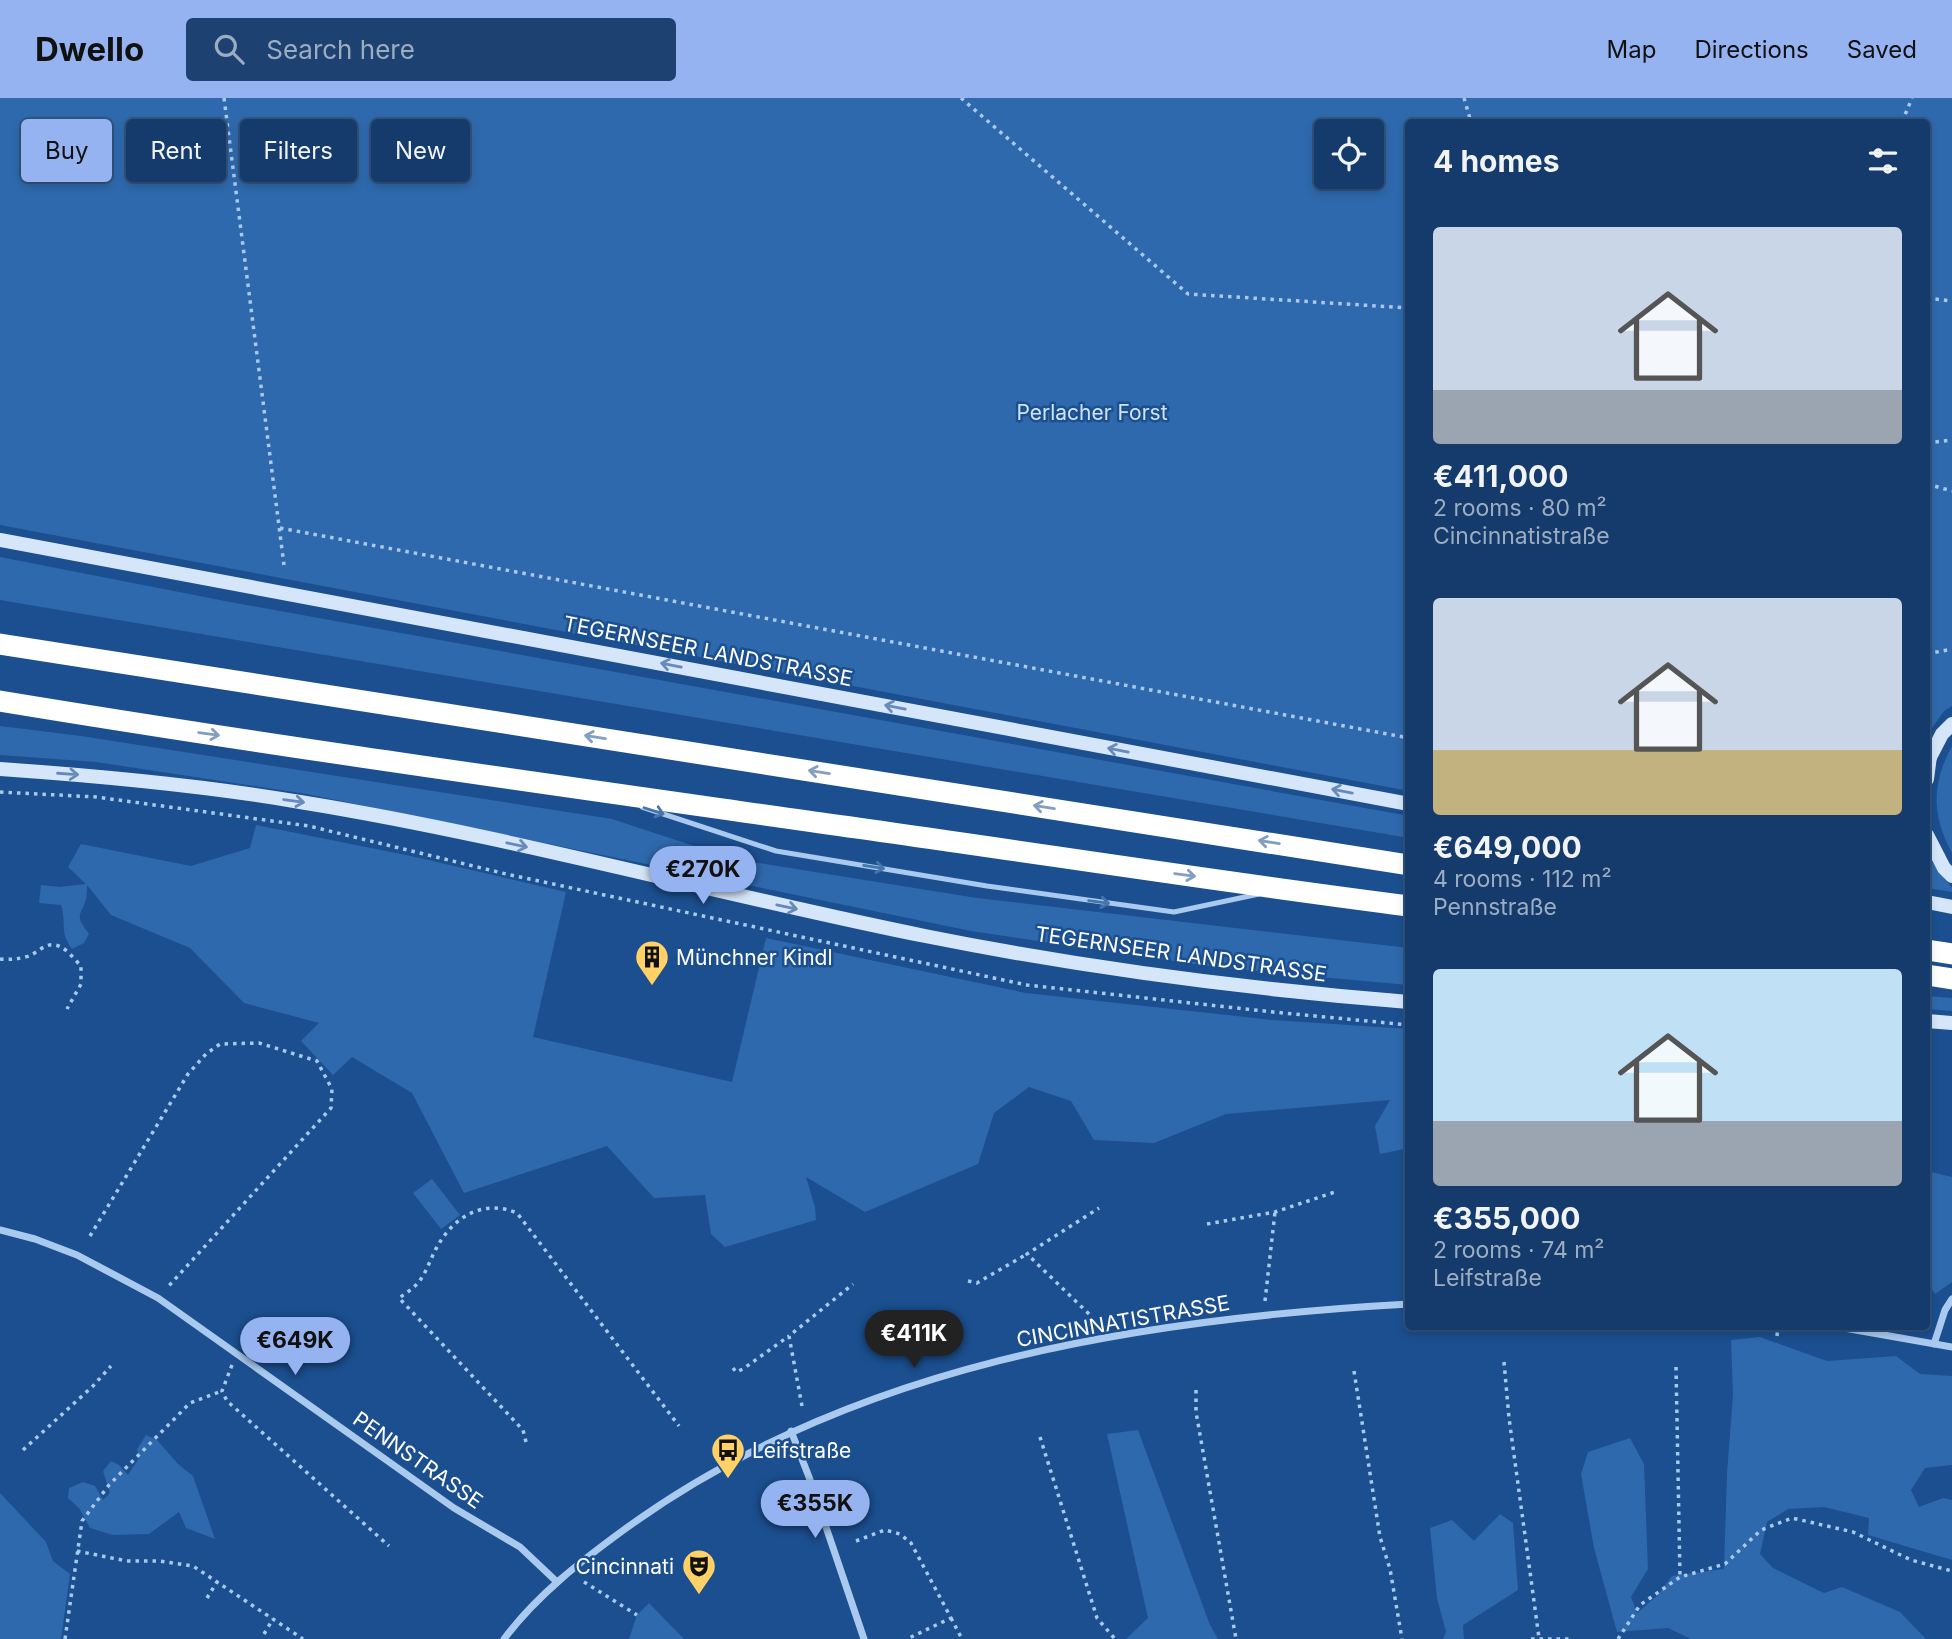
<!DOCTYPE html>
<meta charset="utf-8">
<style>
:root{--surface:#143b6b;--page:#1d4271;--text:#f1f3f6;--muted:#9dadc1;--line:#33557e;--accent:#95b2f1}
body{margin:0;font-family:Inter,sans-serif;background:var(--page);color:var(--text);height:100vh;display:flex;flex-direction:column;font-size:26px;white-space:nowrap}
*{box-sizing:border-box;margin:0}
p{font-size:23px;color:var(--muted)}
.icon{flex:none;width:38px;height:38px;fill:none;stroke:currentColor;stroke-width:2;stroke-linecap:round;stroke-linejoin:round}
.map{position:relative;flex:1;overflow:hidden}
.drawer{position:absolute;left:1405px;top:21px;width:525px;height:1211px;display:flex;flex-direction:column;background:var(--surface);border-radius:7px;box-shadow:0 4px 10px #0003,0 0 0 2px var(--line)}
.drawer>*{flex:none}
.guide{position:absolute;left:21px;top:21px;width:665px;height:63px;display:flex;gap:14px}
.buttons{position:absolute;left:1314px;top:21px;display:grid;gap:14px}
.buttons a{display:grid;place-items:center;width:70px;height:70px;border-radius:7px;background:var(--surface);box-shadow:0 4px 10px #0003,0 0 0 2px var(--line);font-size:35px}
.price{position:absolute;translate:-50% -60px;padding:0 16px;border-radius:24px;background:var(--accent);color:#111;font-size:23px;line-height:46px;filter:drop-shadow(0 2px 4px #0008)}
.price::after{content:'';position:absolute;left:50%;top:42px;width:21px;height:16px;margin-left:-10px;background:inherit;clip-path:polygon(0 0,100% 0,50% 100%)}
.price.on{background:#222;color:#fff}
ul{padding:0;list-style:none}
li{display:grid;align-content:center;gap:14px;height:371px;padding:0 28px}
li span{display:grid;place-items:center;height:217px;border-radius:7px;color:#555}
li>.icon{margin-inline-start:auto}
span .icon{width:126px;height:126px;fill:#fffc;stroke-width:1}
li b{font-size:30px}
h2{display:flex;justify-content:space-between;align-items:center;height:84px;padding:0 28px;font-size:30px}
.pill{padding:0 24px;border-radius:7px;background:var(--surface);box-shadow:0 4px 10px #0003,0 0 0 2px var(--line);font-size:24px;line-height:63px}
.pill.on{background:var(--accent);color:#111}
header{display:flex;align-items:center;gap:42px;box-sizing:border-box;height:98px;padding:0 35px;background:var(--accent);color:#111}
header strong{font-size:33px}
nav{display:flex;gap:38px;margin-inline-start:auto;font-size:24px}
.search{width:490px;height:63px;background:var(--page);display:flex;align-items:center;gap:18px;box-sizing:border-box;padding:0 24px;border-radius:7px;color:var(--muted);font-size:26px}
.map>svg:first-child{display:block}
.green{fill:#2e69ad;fill-rule:evenodd}
.lines{fill:none;stroke-linecap:round;stroke-linejoin:round}
.path{stroke:#a9c9ee;stroke-width:3.5;stroke-dasharray:3.5 5;stroke-linecap:butt}
.service{stroke:#a9c9ee;stroke-width:5}
.minor{stroke:#a9c9ee;stroke-width:7}
.secondary{stroke:#d6e6fa;stroke-width:14}
.motorway{stroke:#fff;stroke-width:21}
.oneway{stroke:#668bba}
.oneway2{stroke:#829ec1}
.oneway3{stroke:#4674ac}
.labels{text-anchor:middle;dominant-baseline:central;stroke-width:5;stroke-linejoin:round;paint-order:stroke}
.park-label{font-size:21px;fill:#cfe3fa;stroke:#1b4f8f}
.street-label{font-size:21px;fill:#fff;stroke:#1b4f8f}
.poi-label{font-size:21px;fill:#fff;stroke:#1b4f8f;text-anchor:start}
</style>
<header>
<strong>Dwello</strong>
<div class="search"><svg class="icon" aria-label="search" viewBox="0 0 24 24"><circle cx="10" cy="10" r="6"/><path d="M15 15l6 6"/></svg>Search here</div>
<nav><a>Map</a><a>Directions</a><a>Saved</a></nav>
</header>
<div class="map">
<svg width="1952" height="1541" viewBox="0 0 1952 1541">
<rect width="100%" height="100%" fill="#1b4f8f"/>
<g class="green">
<path d="M0 0H1952V608L1944 613 1927 637V24H1409V693L0 427ZM1326 33H1372V79H1326Z"/>
<path d="M0 459 225 503 1409 718V740L0 502Z"/>
<path d="M0 628 81 638 612 721 734 761 977 800 1409 850V887L1221 870 971 833 307 696 96 664 0 657Z"/>
<path d="M1952 648V755C1931 716 1932 685 1952 648Z"/>
<path d="M256 727 411 758 566 794 533 939 732 984 766 840 1026 895 1273 922 1409 931V1050L1380 1056 1375 1028 1390 1002 1226 1016 1154 1045 1094 1042 1071 1003 1029 989 994 1015 978 1066 865 1114 806 1079 815 1109 816 1122 725 1149 711 1136 705 1097 654 1100 607 1048 464 1095 412 995 352 959 333 977 301 943 319 925 244 905 190 850 111 817 87 787C87 792 87 800 85 805 77 821 78 820 89 836L84 845 72 851C59 833 67 827 61 807L39 805 41 787 60 789 86 786 68 769 81 746 191 768 250 750Z"/>
<path d="M1927 757 1952 790V794L1927 790Z"/>
<path d="M1927 898 1952 900V913L1927 911Z"/>
<path d="M1927 1073 1952 1079V1184L1935 1196 1927 1185Z"/>
<path d="M432 1081 460 1117 441 1131 413 1095Z"/>
<path d="M1760 1239 1827 1263 1896 1258 1920 1276 1952 1278V1367L1925 1370 1911 1392 1919 1409 1943 1400 1952 1402V1462L1868 1437 1869 1420 1824 1409 1788 1411 1767 1424 1760 1456 1773 1470 1824 1495 1842 1489 1900 1514 1926 1541H1691L1668 1530 1617 1534 1594 1450 1581 1376 1588 1354 1630 1340 1644 1366 1648 1471 1631 1499 1637 1515 1658 1497 1672 1478 1724 1471 1727 1375 1733 1297 1731 1242Z"/>
<path d="M1138 1332 1210 1527 1218 1541H1126L1148 1520 1107 1336Z"/>
<path d="M146 1337 157 1342 178 1366 193 1378 215 1441 186 1430 179 1414 149 1436 113 1437 90 1430 79 1410 68 1400 69 1390 83 1384 95 1388 103 1402 110 1395 103 1373 111 1363 119 1367 128 1377 139 1360 137 1351Z"/>
<path d="M0 1395 46 1444 53 1463 70 1476 61 1541H0Z"/>
<path d="M1500 1416 1513 1425 1518 1492 1463 1527 1464 1541H1443L1446 1534 1437 1500 1430 1430 1452 1422 1474 1443Z"/>
<path d="M649 1505 684 1541H629L637 1517Z"/>
</g>
<g class="lines">
<g class="path">
<path d="M224 0 284 467"/>
<path d="M961 0 1188 196 1409 210"/>
<path d="M1464 0 1471 24"/>
<path d="M1902 24 1912 0"/>
<path d="M1927 200 1952 203"/>
<path d="M1927 345 1952 342"/>
<path d="M1927 386 1952 393"/>
<path d="M280 430 1409 640"/>
<path d="M1927 556 1952 551"/>
<path d="M0 694 96 699 309 728 506 776 1027 887 1273 914 1409 927"/>
<path d="M0 861C10 862 19 861 29 858 37 855 45 845 55 847 65 848 74 861 81 868V886L67 911"/>
<path d="M1207 1126 1275 1114 1335 1094"/>
<path d="M90 1138 188 976 206 956 220 946 259 945 317 963 332 991 331 1010 166 1191"/>
<path d="M968 1183 977 1185 1027 1156"/>
<path d="M1265 1203 1275 1114"/>
<path d="M1089 1216 1027 1156 1099 1110"/>
<path d="M1777 1238 1778 1229"/>
<path d="M1504 1264 1509 1320 1539 1540"/>
<path d="M232 1267 222 1293 227 1303 389 1448"/>
<path d="M1676 1269 1680 1479"/>
<path d="M733 1270 736 1274 743 1271 789 1238"/>
<path d="M1354 1273 1380 1439 1390 1471 1402 1541"/>
<path d="M1196 1292V1314L1236 1541"/>
<path d="M802 1308 789 1238 853 1186"/>
<path d="M1040 1339 1097 1520 1115 1541"/>
<path d="M526 1344 523 1332 399 1200C405 1196 411 1192 416 1187 426 1177 430 1161 437 1149 454 1118 484 1101 517 1115L679 1328"/>
<path d="M23 1352 93 1288 111 1268"/>
<path d="M856 1443 885 1432 900 1436 911 1445 951 1520 907 1541"/>
<path d="M77 1453 127 1463H160L193 1468 303 1541"/>
<path d="M584 1484 637 1517"/>
<path d="M207 1500 217 1484"/>
<path d="M951 1520 962 1541"/>
<path d="M264 1536 273 1521"/>
<path d="M65 1541 82 1423 109 1387 190 1305 222 1293"/>
<path d="M1531 1541H1571"/>
<path d="M1618 1541 1640 1507 1680 1479 1725 1466 1761 1432 1792 1420 1853 1434 1911 1462 1952 1473"/>
</g>
<path class="service" d="M642 709 776 753 987 788 1174 814 1259 796"/>
<g class="minor">
<path d="M0 1132 35 1141 77 1157 158 1200 454 1410 520 1449 557 1484"/>
<path d="M1833 1228 1952 1249"/>
<path d="M1934 1246 1945 1212 1952 1201"/>
<path d="M791 1333 809 1379 864 1541"/>
<path d="M504 1541C537 1497 581 1463 625 1431 850 1267 1137 1221 1409 1206"/>
</g>
<g class="secondary">
<path d="M0 442 1409 706"/>
<path d="M1927 665 1942 636 1952 626"/>
<path d="M0 671C100 678 201 687 300 704 510 738 716 796 925 838 1085 870 1246 891 1409 904"/>
<path d="M1927 681 1930 658"/>
<path d="M1927 737 1944 770 1952 778"/>
<path d="M1927 804 1952 809"/>
<path d="M1927 923 1952 925"/>
</g>
<g class="motorway">
<path d="M0 546 1409 767"/>
<path d="M0 603C273 648 547 686 821 725 1017 752 1212 783 1409 808"/>
<path d="M1927 852 1952 856"/>
<path d="M1927 877 1952 881"/>
</g>
</g>
<defs><path id="oneway-shaft" d="M-6 0H5M1.5-3L5.5 0L1.5 3" fill="none" stroke-width="1.6" stroke-linecap="round" stroke-linejoin="round" transform="scale(1.75)"/></defs>
<g class="oneway">
<use href="#oneway-shaft" transform="translate(671 567) rotate(-169)"/>
<use href="#oneway-shaft" transform="translate(895 609) rotate(-169)"/>
<use href="#oneway-shaft" transform="translate(1118 652) rotate(-169)"/>
<use href="#oneway-shaft" transform="translate(68 676) rotate(4)"/>
<use href="#oneway-shaft" transform="translate(1342 693) rotate(-169)"/>
<use href="#oneway-shaft" transform="translate(294 703) rotate(8)"/>
<use href="#oneway-shaft" transform="translate(517 747) rotate(12)"/>
<use href="#oneway-shaft" transform="translate(787 809) rotate(12)"/>
</g>
<g class="oneway2">
<use href="#oneway-shaft" transform="translate(209 636) rotate(8)"/>
<use href="#oneway-shaft" transform="translate(595 639) rotate(-171)"/>
<use href="#oneway-shaft" transform="translate(819 674) rotate(-171)"/>
<use href="#oneway-shaft" transform="translate(1044 709) rotate(-171)"/>
<use href="#oneway-shaft" transform="translate(1269 744) rotate(-171)"/>
<use href="#oneway-shaft" transform="translate(1185 777) rotate(8)"/>
</g>
<g class="oneway3">
<use href="#oneway-shaft" transform="translate(654 713) rotate(18)"/>
<use href="#oneway-shaft" transform="translate(874 769) rotate(9)"/>
<use href="#oneway-shaft" transform="translate(1099 804) rotate(8)"/>
</g>
<defs>
<g id="building-pin" transform="scale(1.75)"><path d="M0 17L-7.5 6A9.5 9.5 0 1 1 7.5 6Z" fill="#ffd166" stroke="#1b4f8f"/><path d="M-4-6H4V6H1V3H-1V6H-4ZM-2.5-4.3h1.7v1.8h-1.7ZM.8-4.3h1.7v1.8H.8ZM-2.5-1h1.7V.8h-1.7ZM.8-1h1.7V.8H.8Z" fill="#111"/></g>
<g id="bus-pin" transform="scale(1.75)"><path d="M0 17L-7.5 6A9.5 9.5 0 1 1 7.5 6Z" fill="#ffd166" stroke="#1b4f8f"/><path d="M-5-6H5V4H4V6H2V4H-2V6H-4V4H-5ZM-3.5-4V0h7V-4ZM-3.5 1.2v1.5H-2V1.2ZM2 1.2v1.5H3.5V1.2Z" fill="#111"/></g>
<g id="theatre-pin" transform="scale(1.75)"><path d="M0 17L-7.5 6A9.5 9.5 0 1 1 7.5 6Z" fill="#ffd166" stroke="#1b4f8f"/><path d="M-5-5.5Q0-4 5-5.5V0Q5 5 0 6Q-5 5-5 0ZM-3.3-2.5H-1v1.5H-3.3ZM1-2.5H3.3v1.5H1ZM-2.8 1Q0 5.5 2.8 1Z" fill="#111"/></g>
</defs>
<g fill-rule="evenodd">
<use href="#building-pin" x="652" y="859"/>
<use href="#bus-pin" x="728" y="1352"/>
<use href="#theatre-pin" x="699" y="1468"/>
</g>
<g class="labels">
<g class="park-label">
<text x="1092" y="314">Perlacher Forst</text>
</g>
<g class="street-label">
<text transform="translate(708 553) rotate(11)">TEGERNSEER LANDSTRASSE</text>
<text transform="translate(1181 856) rotate(8)">TEGERNSEER LANDSTRASSE</text>
<text transform="translate(1123 1223) rotate(-10)">CINCINNATISTRASSE</text>
<text transform="translate(418 1362) rotate(35)">PENNSTRASSE</text>
</g>
<g class="poi-label">
<text x="676" y="859">Münchner Kindl</text>
<text x="752" y="1352">Leifstraße</text>
<text x="674" y="1468" text-anchor="end">Cincinnati</text>
</g>
</g>
</svg>
<div class="buttons">
<a><svg class="icon" aria-label="locate" viewBox="0 0 24 24"><circle cx="12" cy="12" r="6"/><path d="M12 2v4M12 18v4M2 12h4M18 12h4"/></svg></a>
</div>
<b class="price" style="left:703px;top:808px">€270K</b>
<b class="price on" style="left:914px;top:1272px">€411K</b>
<b class="price" style="left:295px;top:1279px">€649K</b>
<b class="price" style="left:815px;top:1442px">€355K</b>
<div class="guide">
<a class="pill on">Buy</a>
<a class="pill">Rent</a>
<a class="pill">Filters</a>
<a class="pill">New</a>
</div>
<section class="drawer">
<h2>4 homes<svg class="icon" aria-label="filters" viewBox="0 0 24 24"><path d="M4 7h16M4 17h16"/><circle cx="9" cy="7" r="2"/><circle cx="15" cy="17" r="2"/></svg></h2>
<ul>
<li><span style="background:linear-gradient(#c9d6e8 75%,#9aa5b1 0)"><svg class="icon" aria-label="home" viewBox="0 0 24 24"><path d="M3 11l9-7 9 7M6 9v11h12V9"/></svg></span><div><b>€411,000</b><p>2 rooms · 80 m²</p><p>Cincinnatistraße</p></div></li>
<li><span style="background:linear-gradient(#c9d6e8 70%,#c2b280 0)"><svg class="icon" aria-label="home" viewBox="0 0 24 24"><path d="M3 11l9-7 9 7M6 9v11h12V9"/></svg></span><div><b>€649,000</b><p>4 rooms · 112 m²</p><p>Pennstraße</p></div></li>
<li><span style="background:linear-gradient(#bfe0f5 70%,#9aa5b1 0)"><svg class="icon" aria-label="home" viewBox="0 0 24 24"><path d="M3 11l9-7 9 7M6 9v11h12V9"/></svg></span><div><b>€355,000</b><p>2 rooms · 74 m²</p><p>Leifstraße</p></div></li>
</ul>
</section>
</div>
